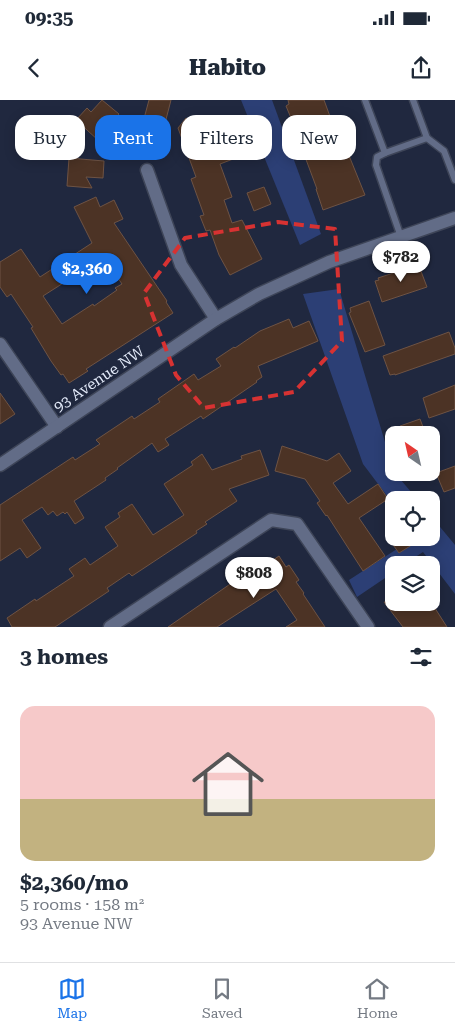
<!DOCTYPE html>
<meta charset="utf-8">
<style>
:root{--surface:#fff;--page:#f2f2f3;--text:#1f2937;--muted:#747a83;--line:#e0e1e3;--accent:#1a73e8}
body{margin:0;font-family:"Roboto Serif",serif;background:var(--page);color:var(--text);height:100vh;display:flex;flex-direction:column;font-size:19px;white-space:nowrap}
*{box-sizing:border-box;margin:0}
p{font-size:16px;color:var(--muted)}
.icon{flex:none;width:28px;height:28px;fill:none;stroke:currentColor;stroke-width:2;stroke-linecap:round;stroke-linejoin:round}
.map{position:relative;height:527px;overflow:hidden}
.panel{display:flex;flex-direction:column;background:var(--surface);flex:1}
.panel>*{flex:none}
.top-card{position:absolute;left:15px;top:15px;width:425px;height:45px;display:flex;gap:10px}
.needle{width:32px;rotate:326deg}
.fabs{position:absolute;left:385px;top:326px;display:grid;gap:10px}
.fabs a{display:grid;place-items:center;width:55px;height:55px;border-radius:10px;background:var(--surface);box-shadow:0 2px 12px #0003;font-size:25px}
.price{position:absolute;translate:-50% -42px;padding:0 11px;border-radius:18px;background:#fff;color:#222;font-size:16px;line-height:32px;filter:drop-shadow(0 1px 2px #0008)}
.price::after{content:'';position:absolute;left:50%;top:30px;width:15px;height:11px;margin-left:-8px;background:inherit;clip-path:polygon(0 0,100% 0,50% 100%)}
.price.on{background:var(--accent);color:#fff}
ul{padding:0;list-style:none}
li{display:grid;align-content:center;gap:10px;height:265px;padding:0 20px}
li span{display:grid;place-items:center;height:155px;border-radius:15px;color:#555}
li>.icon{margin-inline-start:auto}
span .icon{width:90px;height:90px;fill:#fffc;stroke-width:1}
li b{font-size:21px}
h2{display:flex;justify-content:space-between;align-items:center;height:60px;padding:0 20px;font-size:21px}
.pill{padding:0 18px;border-radius:15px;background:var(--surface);box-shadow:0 2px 12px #0003;font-size:18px;line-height:45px}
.pill.on{background:var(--accent);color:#fff}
.status{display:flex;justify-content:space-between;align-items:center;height:35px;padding:0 25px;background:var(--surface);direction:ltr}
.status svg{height:14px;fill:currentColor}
header{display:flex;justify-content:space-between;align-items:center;height:65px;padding:0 20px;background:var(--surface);font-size:22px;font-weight:800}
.menu{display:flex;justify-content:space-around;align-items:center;height:70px;border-top:1px solid var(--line);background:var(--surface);font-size:14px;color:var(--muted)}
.menu a{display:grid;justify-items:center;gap:2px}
.menu .on{color:var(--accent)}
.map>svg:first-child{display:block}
.green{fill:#2c3f75}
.building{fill:#4c3325;stroke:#6e5344;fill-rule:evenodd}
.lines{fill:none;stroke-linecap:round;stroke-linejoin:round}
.lane-casing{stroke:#3e4558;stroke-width:9}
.street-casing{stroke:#3e4558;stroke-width:15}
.lane{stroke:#626c87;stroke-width:6}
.street{stroke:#626c87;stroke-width:12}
.marked{fill:none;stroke:#d73232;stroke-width:4;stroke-dasharray:10 6;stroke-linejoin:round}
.labels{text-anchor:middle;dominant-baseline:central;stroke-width:5;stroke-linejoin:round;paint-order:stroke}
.street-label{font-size:15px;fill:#e4ebfa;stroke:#20283f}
</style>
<div class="status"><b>09:35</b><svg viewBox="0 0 49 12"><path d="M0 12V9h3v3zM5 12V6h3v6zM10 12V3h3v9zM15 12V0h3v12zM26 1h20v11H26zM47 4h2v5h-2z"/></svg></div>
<header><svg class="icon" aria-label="back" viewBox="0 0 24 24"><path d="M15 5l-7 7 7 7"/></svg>Habito<svg class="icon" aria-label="share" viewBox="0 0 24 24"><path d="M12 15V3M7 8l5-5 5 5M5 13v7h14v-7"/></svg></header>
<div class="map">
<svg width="455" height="527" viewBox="0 0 455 527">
<rect width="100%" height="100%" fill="#20283f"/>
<g class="green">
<path d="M241 0H272L321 134 300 145Z"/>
<path d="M339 189 394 372 418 400H394V405L363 364 303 194Z"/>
<path d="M431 416 455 445V494L423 452 403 465H394V472L357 497 349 480 414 438H431Z"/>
</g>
<g class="building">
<path d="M102 0 119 14 110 24 124 36 110 51 76 20 87 8 91 12Z"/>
<path d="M149 0H171L163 31 142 26Z"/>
<path d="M288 0H324L332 22 335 21 365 95 323 110 316 89H317L298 38 301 37 294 17 291 18 286 6 289 4Z"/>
<path d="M186 18 200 28 203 35 230 24 241 56 220 64 232 97 224 100 232 123 242 120 262 159 230 175 219 155 210 130 206 131 200 116 204 115 191 79 196 77 178 28Z"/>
<path d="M69 58 104 61 103 78 86 77 92 88 67 86Z"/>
<path d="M264 87 271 104 254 111 247 93Z"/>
<path d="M96 97 100 107 114 100 123 119 114 123 167 201 166 202 173 213 86 269 88 271 69 283 63 274 61 275 51 261 31 228 33 227 11 194 7 197 0 187V162L21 149 40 177 92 143 74 107ZM104 157 122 184 115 188 117 190 94 206 93 204 62 224 43 196Z"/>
<path d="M415 166V167L419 166 427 187 382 202 375 181 379 180 378 178Z"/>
<path d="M369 201 385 245 365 252 349 213 351 212 350 208Z"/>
<path d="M289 219 293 228 309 221 318 241 258 266 262 277 256 281 257 282 203 319 201 316 165 339 169 345 158 352 152 343 117 368 118 369 105 378 106 380 74 401 84 418 75 424 67 412 65 414 63 412 57 416 53 411 48 415 42 407 22 420 41 448 27 458 20 448 0 461V405L73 357 75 360 100 344 96 340 132 316 134 319 160 302 158 299 194 274 198 280 221 266 216 259 234 247 235 248 260 231Z"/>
<path d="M449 232 455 248V254L395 275V274L390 275 383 256Z"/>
<path d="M455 285V309L429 318 423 298Z"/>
<path d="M0 293 15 314 0 324Z"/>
<path d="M420 319 426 335H403L400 326Z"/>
<path d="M282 346 327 361 339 353 351 371 333 383 348 404 378 384 388 399 359 418 385 456 363 471 327 415 326 416 317 403 320 401 305 379 275 371Z"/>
<path d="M260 350 269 375 229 389 237 401 205 422 207 424 196 431 197 433 132 476 129 473 107 488 109 491 55 527H12L7 518 35 499 36 501 74 476 69 469 85 458 90 465 118 446 105 427 120 417 118 413 132 404 153 435 184 415 164 384 193 365 191 362 202 354 212 370 242 359 241 356Z"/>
<path d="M455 366V388L444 392 436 373Z"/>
<path d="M388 438H423L399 453Z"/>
<path d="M279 456 286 467 289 465 299 480 296 482 304 493 303 494 325 527H286L297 520 276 489 217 527H168L249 471 251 475Z"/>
<path d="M384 502H431L447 527H403Z"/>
</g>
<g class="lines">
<g class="lane-casing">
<g id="lane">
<path d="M365 0 385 53 377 57 376 65 401 137"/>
<path d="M413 0 427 38 444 51 455 80"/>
<path d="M385 53 427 38"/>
</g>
</g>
<g class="street-casing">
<g id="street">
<path d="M147 70 181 165 216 219"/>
<path d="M0 244 57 327"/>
<path d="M0 365 216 219 259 194 329 162 455 118"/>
<path d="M110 527 271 420 297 424 368 527"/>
</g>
</g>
<use href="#lane" class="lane"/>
<use href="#street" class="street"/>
</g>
<path class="marked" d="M278 122 335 129 342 241 294 292 204 308 176 275 144 193 185 138Z"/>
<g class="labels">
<g class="street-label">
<text transform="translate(99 279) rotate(-34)">93 Avenue NW</text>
</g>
</g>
</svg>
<div class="fabs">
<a><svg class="needle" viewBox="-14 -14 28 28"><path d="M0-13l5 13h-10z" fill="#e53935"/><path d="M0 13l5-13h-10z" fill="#747a83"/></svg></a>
<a><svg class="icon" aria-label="locate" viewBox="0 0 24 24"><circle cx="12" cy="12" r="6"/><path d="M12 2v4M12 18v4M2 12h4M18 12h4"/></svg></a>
<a><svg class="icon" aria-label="layers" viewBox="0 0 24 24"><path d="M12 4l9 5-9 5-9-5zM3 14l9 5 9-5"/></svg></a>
</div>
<b class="price" style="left:401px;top:183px">$782</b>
<b class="price on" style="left:87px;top:195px">$2,360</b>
<b class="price" style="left:254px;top:499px">$808</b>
<div class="top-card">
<a class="pill">Buy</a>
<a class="pill on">Rent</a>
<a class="pill">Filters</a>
<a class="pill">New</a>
</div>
</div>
<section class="panel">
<h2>3 homes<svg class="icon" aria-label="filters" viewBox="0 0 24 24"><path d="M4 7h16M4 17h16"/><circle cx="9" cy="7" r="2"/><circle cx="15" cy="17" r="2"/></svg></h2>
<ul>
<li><span style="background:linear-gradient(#f6c9c9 60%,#c2b280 0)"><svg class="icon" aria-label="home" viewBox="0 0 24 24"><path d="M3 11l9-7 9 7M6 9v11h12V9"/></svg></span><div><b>$2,360/mo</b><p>5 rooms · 158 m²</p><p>93 Avenue NW</p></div></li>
</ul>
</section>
<nav class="menu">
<a class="on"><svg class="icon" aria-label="map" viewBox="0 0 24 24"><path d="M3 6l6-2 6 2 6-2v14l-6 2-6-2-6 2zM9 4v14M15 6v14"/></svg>Map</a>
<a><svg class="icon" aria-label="saved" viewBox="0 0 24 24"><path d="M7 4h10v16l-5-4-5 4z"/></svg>Saved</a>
<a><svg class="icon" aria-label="home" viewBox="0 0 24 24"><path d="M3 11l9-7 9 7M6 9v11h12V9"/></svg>Home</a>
</nav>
